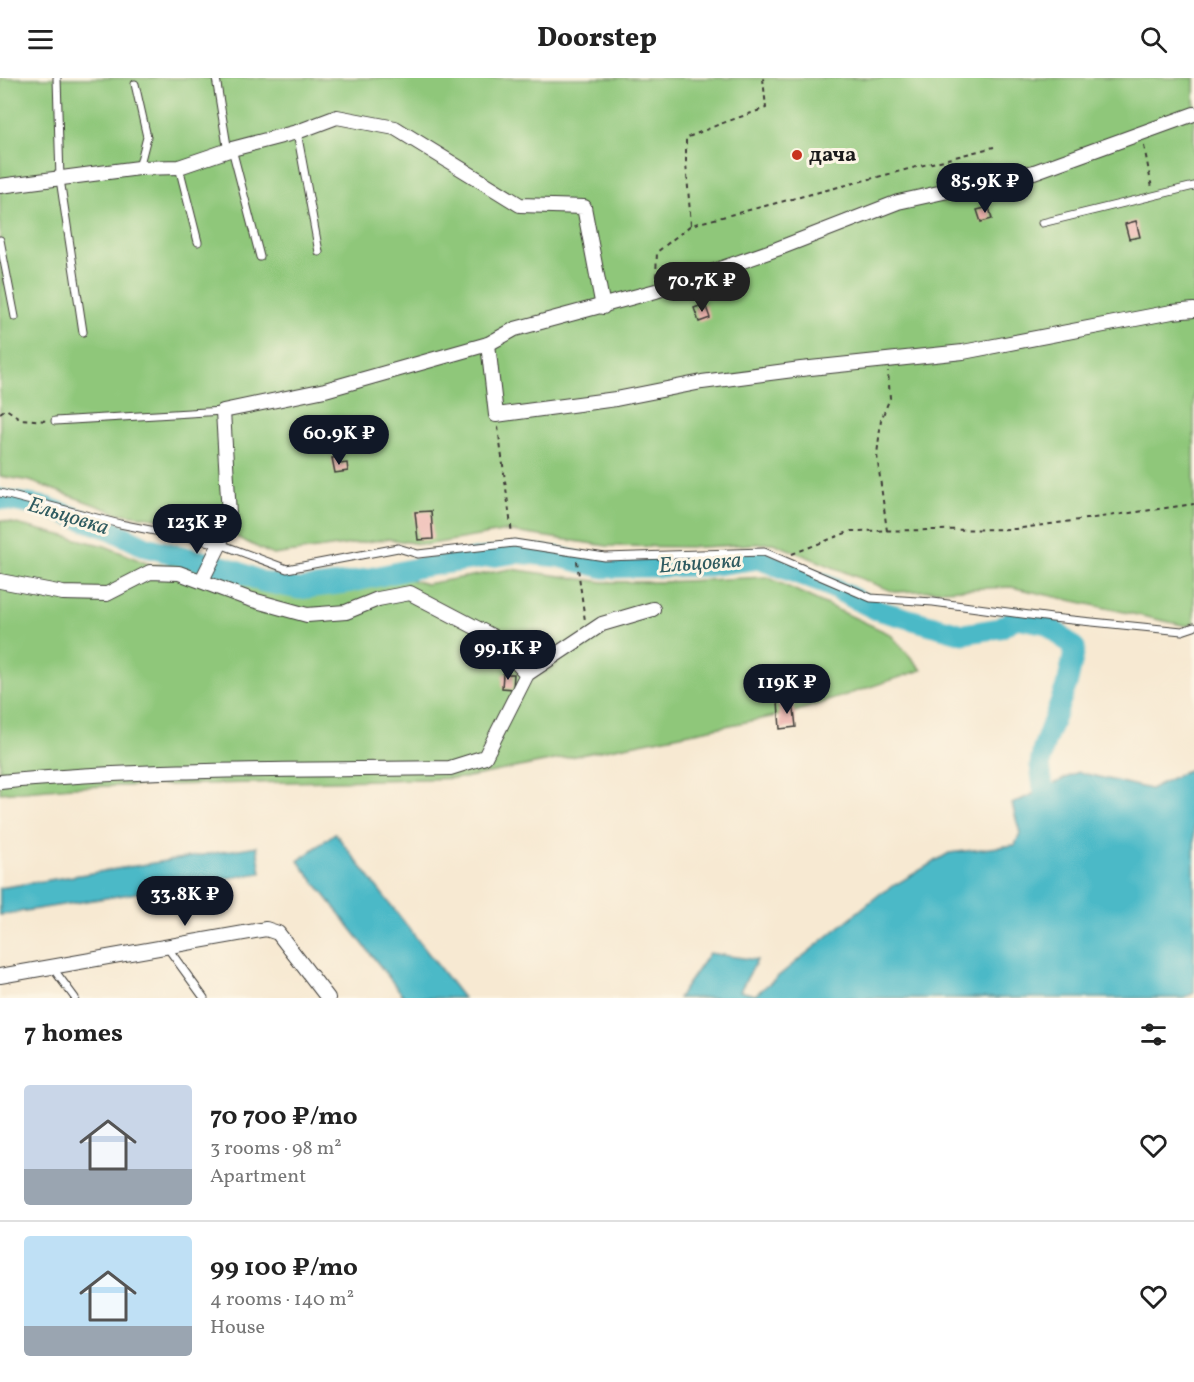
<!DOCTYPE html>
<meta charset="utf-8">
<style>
:root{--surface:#fff;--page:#f2f2f2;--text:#222;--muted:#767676;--line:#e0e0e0;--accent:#111827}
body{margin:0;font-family:Vollkorn,serif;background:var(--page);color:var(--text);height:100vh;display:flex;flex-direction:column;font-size:22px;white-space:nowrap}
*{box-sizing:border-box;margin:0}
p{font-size:20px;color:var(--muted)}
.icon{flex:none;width:33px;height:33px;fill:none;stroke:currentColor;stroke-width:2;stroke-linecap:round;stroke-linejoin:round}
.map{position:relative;height:920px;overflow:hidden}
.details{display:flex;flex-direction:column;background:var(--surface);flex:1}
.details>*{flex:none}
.price{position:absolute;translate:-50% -51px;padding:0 14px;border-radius:21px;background:var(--accent);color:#fff;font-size:20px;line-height:39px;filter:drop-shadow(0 2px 3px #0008)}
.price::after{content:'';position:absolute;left:50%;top:36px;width:18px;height:14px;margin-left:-9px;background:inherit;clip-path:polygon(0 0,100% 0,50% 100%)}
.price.active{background:#222;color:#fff}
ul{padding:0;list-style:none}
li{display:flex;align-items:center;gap:18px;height:150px;padding:0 24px}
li+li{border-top:2px solid var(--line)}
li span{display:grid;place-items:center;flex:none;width:168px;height:120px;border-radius:6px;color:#555}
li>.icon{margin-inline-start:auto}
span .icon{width:72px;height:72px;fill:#fffc;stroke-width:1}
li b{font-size:26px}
h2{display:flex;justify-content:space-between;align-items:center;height:72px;padding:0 24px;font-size:26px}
header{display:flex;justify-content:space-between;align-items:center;height:78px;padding:0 24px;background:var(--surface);font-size:27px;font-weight:800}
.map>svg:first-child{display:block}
.green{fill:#8fc77a;stroke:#56724b;stroke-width:1.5}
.water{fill:#4cb9c7;stroke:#346a72;stroke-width:1.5}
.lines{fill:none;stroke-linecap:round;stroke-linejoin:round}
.river{stroke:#4cb9c7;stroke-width:21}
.building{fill:#edb0ac}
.lane-casing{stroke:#3d3b37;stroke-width:9}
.street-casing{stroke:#3d3b37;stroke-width:16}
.path{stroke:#3d3b37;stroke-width:2;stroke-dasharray:4.5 4.5;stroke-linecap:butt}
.lane{stroke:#fff;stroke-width:7}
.street{stroke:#fff;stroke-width:14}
.poi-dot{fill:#c8321e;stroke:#fcf5e5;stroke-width:2}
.labels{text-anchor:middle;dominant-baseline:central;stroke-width:6;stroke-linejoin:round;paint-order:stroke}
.poi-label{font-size:21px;font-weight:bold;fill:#1c1c1c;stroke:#fcf5e5;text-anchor:start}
.water-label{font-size:22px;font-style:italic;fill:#2f5b60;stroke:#fcf5e5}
</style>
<header><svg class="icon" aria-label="menu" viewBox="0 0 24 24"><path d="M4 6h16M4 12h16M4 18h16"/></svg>Doorstep<svg class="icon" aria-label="search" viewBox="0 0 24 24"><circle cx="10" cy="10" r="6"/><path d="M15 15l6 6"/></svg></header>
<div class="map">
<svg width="1194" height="920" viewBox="0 0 1194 920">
<rect width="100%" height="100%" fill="#fcf5e5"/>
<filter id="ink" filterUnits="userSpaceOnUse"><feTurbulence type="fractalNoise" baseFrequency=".0167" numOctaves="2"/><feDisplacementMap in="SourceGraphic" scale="12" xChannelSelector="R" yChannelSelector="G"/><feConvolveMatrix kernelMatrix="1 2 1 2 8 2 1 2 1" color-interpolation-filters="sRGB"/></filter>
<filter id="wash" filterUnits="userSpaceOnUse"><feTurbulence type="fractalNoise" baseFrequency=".008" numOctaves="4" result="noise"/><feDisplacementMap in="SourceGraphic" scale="24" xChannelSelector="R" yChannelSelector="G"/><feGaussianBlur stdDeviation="1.35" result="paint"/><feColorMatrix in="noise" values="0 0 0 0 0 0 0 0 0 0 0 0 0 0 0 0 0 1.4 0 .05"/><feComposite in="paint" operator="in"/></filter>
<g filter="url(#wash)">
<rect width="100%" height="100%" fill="#f7e9d2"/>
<g class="green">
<path d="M0 0H1194V545L1187 548 1011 509 894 514 773 465 701 469 607 468 507 453 426 467 388 461 273 477 214 448 117 435 30 403 0 398Z"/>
<path d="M0 442 105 468 151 487 202 486 242 497 301 520 357 512 399 498 426 506 511 491 603 504H663L767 499 890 556 922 592 791 635 464 700 72 709 0 715Z"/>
</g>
<g class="water">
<path d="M1194 689V915L1185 920H678L709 875 757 882 740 913 755 917 881 815 949 775 1015 767 1020 755 1012 726 1078 694 1150 711Z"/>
<path d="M335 755 463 920H405L298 783Z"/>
<path d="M257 768 261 795 0 837V810Z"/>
</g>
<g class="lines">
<path class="river" d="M0 421 46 429 112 452 146 469 229 490 263 504 299 511 347 505 421 489 517 475 559 479 604 490 707 488 758 481 829 508 877 532 963 556 1000 550 1016 540 1047 546 1075 570 1068 603 1043 670 1040 687 1043 710 1065 728"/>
</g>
<g id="blocks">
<g class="building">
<path d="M989 129 992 141 981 144 977 132Z"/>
<path d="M1136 143 1140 159 1129 161 1125 146Z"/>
<path d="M705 226 710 240 699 244 694 230Z"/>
<path d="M339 379 340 386 347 385 348 393 335 395 332 380Z"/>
<path d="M431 433 433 461 418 462 415 434Z"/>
<path d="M503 596H514L513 611 502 610Z"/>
<path d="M793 622 796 649 780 651 778 624Z"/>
</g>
</g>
</g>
<g filter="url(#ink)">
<use href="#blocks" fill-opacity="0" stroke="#3d3b37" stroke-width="1.5"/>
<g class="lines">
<g class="lane-casing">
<g id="lane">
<path d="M57 0 60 101 83 254"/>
<path d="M216 0 228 74"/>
<path d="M135 6 147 59 139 90"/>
<path d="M297 54 319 174"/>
<path d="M232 71 260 179"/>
<path d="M179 89 198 164"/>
<path d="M1042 145 1194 108"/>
<path d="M0 162 15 239"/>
<path d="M55 343 223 333"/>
<path d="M0 415 120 446 220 466 287 491 398 470 418 476 514 465 605 479 764 474 871 520 933 524 1052 540 1182 553 1194 549"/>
<path d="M167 869 204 920"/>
<path d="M52 889 75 920"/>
</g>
</g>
<g class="street-casing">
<g id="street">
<path d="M0 108 139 90 179 89 232 71 297 54 337 39 395 50 520 127 584 129 603 229"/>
<path d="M488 266 496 337 616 321 702 304 801 291 963 274 1172 234 1194 232"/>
<path d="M202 502 220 466 229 437 223 333 325 312 488 266 515 251 656 213 777 171 898 124 1034 94 1194 36"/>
<path d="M0 503 63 515 107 516 150 494 179 495 249 521 307 537 346 534 378 521 410 515 492 558 527 596"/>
<path d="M0 704C149 690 300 692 450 690L485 679 527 596 602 546 653 531"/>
<path d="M0 898 266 851 278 855 328 920"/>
</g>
</g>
<g class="path">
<path d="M1144 68 1152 110"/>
<path d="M691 147 686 85V60L720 46 766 30 763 0"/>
<path d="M656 199 657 174 691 147 994 69"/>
<path d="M0 335 6 331 21 341 47 343"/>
<path d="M498 349 512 456"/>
<path d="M887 453 877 377 881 342 890 320 888 293"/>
<path d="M792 476 851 453 1015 451 1194 426"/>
<path d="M577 483 585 543"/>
</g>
<use href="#lane" class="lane"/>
<use href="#street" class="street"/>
</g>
</g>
<circle class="poi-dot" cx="797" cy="77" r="6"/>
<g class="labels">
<g class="poi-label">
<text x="809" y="77">дача</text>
</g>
<g class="water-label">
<text transform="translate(68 439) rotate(17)">Ельцовка</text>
<text transform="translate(700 486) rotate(-4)">Ельцовка</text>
</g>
</g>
</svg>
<b class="price" style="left:985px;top:136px">85.9K ₽</b>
<b class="price active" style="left:702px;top:235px">70.7K ₽</b>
<b class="price" style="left:339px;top:388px">60.9K ₽</b>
<b class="price" style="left:197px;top:477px">123K ₽</b>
<b class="price" style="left:508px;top:603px">99.1K ₽</b>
<b class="price" style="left:787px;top:637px">119K ₽</b>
<b class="price" style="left:185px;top:849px">33.8K ₽</b>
</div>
<section class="details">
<h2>7 homes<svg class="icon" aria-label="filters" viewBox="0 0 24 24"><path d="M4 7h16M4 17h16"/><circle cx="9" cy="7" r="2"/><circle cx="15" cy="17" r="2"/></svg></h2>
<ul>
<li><span style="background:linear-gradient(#c9d6e8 70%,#9aa5b1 0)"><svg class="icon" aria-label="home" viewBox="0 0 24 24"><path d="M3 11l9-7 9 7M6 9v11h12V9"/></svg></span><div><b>70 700 ₽/mo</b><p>3 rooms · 98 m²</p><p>Apartment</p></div><svg class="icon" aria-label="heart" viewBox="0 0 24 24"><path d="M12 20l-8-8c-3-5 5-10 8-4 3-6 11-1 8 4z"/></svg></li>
<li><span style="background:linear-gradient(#bfe0f5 75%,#9aa5b1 0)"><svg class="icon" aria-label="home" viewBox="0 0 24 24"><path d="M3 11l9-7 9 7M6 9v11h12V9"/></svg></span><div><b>99 100 ₽/mo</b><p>4 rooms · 140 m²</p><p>House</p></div><svg class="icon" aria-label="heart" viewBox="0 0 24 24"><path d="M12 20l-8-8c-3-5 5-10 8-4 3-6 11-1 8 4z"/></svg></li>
</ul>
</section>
